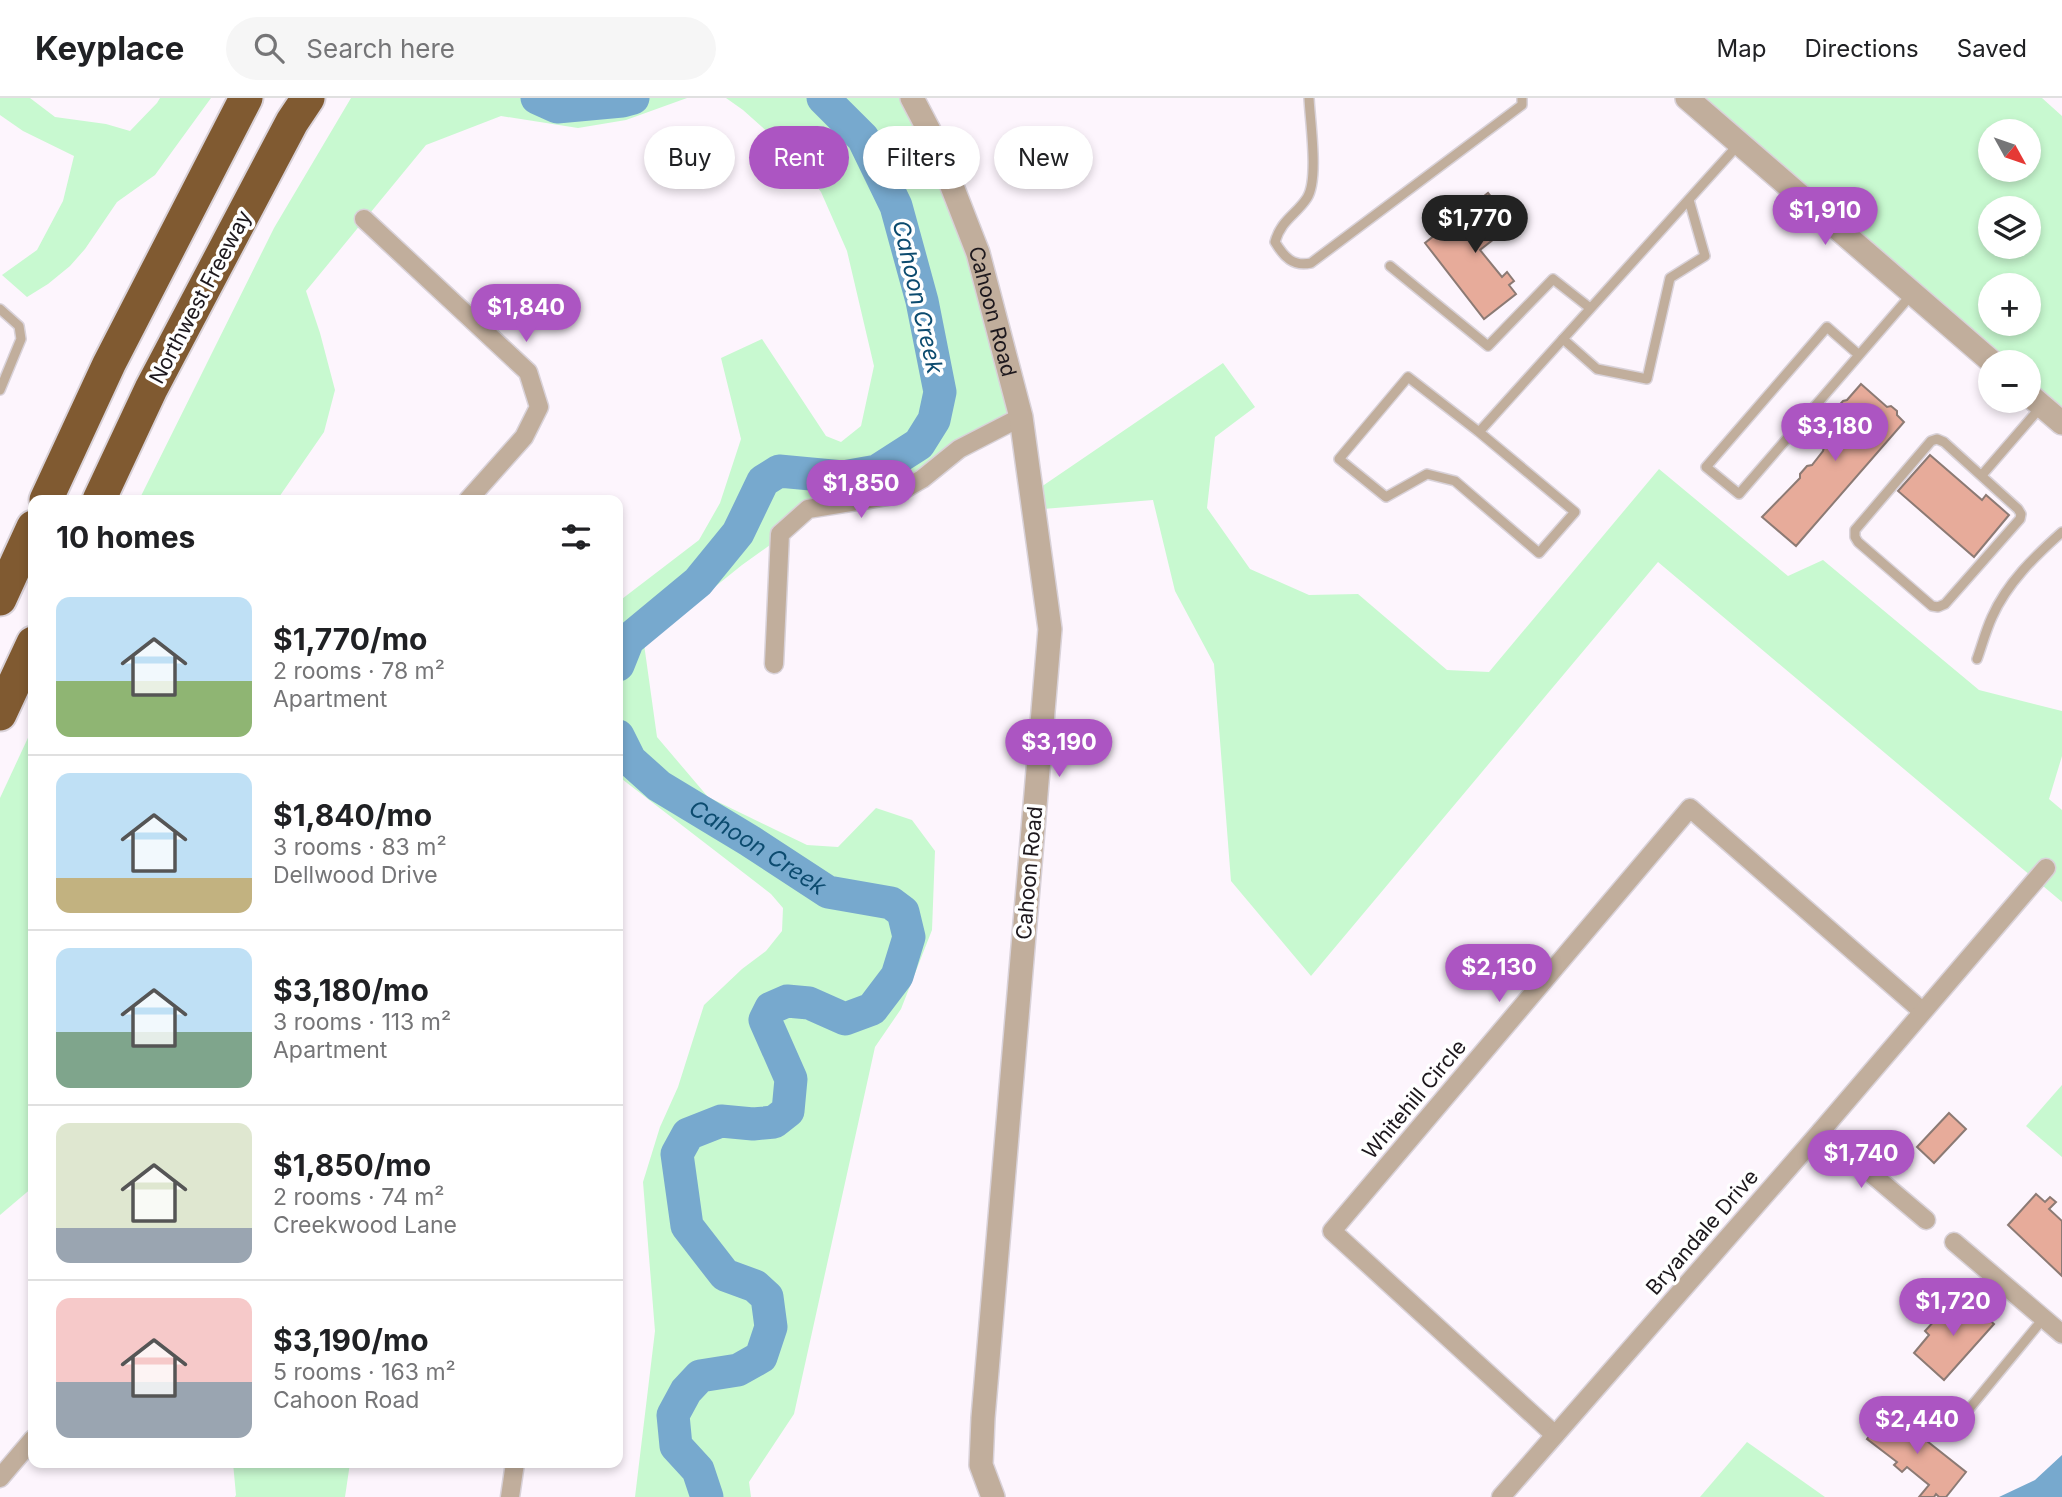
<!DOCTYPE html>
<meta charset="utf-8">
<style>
:root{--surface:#fff;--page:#f6f6f6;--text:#202124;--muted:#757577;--line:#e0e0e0;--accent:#ac55c2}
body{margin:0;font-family:Inter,sans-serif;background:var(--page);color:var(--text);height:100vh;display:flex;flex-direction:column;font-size:26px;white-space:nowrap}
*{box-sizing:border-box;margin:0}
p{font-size:23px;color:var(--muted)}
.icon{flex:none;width:38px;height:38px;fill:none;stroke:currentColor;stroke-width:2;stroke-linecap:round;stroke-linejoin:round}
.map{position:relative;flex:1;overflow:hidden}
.drawer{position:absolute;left:28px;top:397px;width:595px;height:973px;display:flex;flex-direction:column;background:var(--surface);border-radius:14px;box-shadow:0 4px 10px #0003}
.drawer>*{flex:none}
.guide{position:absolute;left:644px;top:28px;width:665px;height:63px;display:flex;gap:14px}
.needle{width:46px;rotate:130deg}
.controls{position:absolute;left:1978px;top:21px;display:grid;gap:14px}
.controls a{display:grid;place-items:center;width:63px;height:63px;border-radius:50%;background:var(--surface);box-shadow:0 4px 10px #0003;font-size:35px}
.price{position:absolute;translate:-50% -60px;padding:0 16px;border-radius:24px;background:var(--accent);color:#fff;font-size:23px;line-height:46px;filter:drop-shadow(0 2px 4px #0008)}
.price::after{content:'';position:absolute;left:50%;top:42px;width:21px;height:16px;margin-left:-10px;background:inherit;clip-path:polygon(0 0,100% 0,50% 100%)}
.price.on{background:#222;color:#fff}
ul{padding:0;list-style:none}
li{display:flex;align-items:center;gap:21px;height:175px;padding:0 28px}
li+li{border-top:2px solid var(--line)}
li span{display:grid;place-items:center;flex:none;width:196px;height:140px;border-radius:14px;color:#555}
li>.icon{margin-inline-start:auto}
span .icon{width:84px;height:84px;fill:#fffc;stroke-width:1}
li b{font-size:30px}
h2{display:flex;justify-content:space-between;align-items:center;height:84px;padding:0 28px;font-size:30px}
.chip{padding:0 24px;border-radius:32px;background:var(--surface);box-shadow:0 4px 10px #0003;font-size:24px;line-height:63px}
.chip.on{background:var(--accent);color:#fff}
header{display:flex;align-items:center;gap:42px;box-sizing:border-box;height:98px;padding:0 35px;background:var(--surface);border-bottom:2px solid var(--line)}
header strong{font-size:33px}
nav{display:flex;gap:38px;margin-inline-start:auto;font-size:24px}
.search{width:490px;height:63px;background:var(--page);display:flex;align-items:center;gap:18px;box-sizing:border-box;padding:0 24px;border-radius:38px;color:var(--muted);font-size:26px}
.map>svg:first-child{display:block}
.green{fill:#c8f9d0;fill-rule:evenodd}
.water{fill:#77a9ce}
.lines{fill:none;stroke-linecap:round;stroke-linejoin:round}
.river{stroke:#77a9ce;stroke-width:33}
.building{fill:#e7ab9a;stroke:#8c7a74;stroke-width:2}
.service-casing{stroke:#d9d2d9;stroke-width:12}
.minor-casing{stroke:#d9d2d9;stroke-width:21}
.tertiary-casing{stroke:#d9d2d9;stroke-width:26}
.motorway-casing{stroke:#d9d2d9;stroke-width:37}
.service{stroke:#c1ae9c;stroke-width:9}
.minor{stroke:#c1ae9c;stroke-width:18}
.tertiary{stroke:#c1ae9c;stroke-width:23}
.motorway{stroke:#805a31;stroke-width:33}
.labels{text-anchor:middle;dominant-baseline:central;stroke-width:7;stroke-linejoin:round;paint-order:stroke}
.street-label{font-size:21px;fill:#1d181d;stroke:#fff}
.water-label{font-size:23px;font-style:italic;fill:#0c4b6f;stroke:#fff}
</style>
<header>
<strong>Keyplace</strong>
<div class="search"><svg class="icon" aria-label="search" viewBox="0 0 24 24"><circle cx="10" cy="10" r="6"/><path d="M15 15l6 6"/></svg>Search here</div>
<nav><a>Map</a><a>Directions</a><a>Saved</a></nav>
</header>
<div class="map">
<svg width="2062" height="1399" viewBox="0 0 2062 1399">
<rect width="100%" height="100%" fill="#fdf5fd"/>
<g class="green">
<path d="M0 0H30L55 19 106 26 130 33 157 5 160 0H211L155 77 117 104 85 151 70 168 48 186 27 199 2 177 37 152 63 103 74 58 23 33 0 17Z"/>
<path d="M351 0H687L626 22 578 30 501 18 426 47 306 193 320 235 335 292 324 334 277 402H139L274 130Z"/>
<path d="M726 0H919L1029 323 957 364 904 401 812 417 742 467 644 546 657 639 708 699 807 747 838 749 876 710 912 722 935 753 932 832 901 911 875 949 794 1316 749 1384 751 1399H635L655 1233 643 1084 660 1029 678 989 704 907 742 871 766 853 782 833 783 810 771 796 618 678V504L699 442 720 405 741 341 721 260 762 241 826 338 841 344 861 328 874 268 847 153 821 94 792 56 743 12Z"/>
<path d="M1702 0H2042L2062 18V313L2028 283V264H2006ZM1990 33H2028V72H1990ZM1990 110H2028V149H1990ZM1990 187H2028V226H1990Z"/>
<path d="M1223 265 1255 309 1215 339 1207 410 1250 471 1309 497 1358 496 1447 572 1489 574 1659 371 1788 478 1823 462 1979 592 2062 613V658L2049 701 2062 712V804L1658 464 1311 878 1231 783 1214 566 1175 493 1153 402 1043 411 1041 389Z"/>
<path d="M33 629V1089L0 1117V700Z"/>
<path d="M2062 987V1059L2026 1028Z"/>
<path d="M1747 1344 1825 1399H1700Z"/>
<path d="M233 1365H350L345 1399H235L236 1397Z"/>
</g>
<path class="water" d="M2062 1357V1399H1999L2035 1382Z"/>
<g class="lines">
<g class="river">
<path d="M537 0 557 9 622 3 633 0"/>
<path d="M618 567 628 542 698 484 738 435 763 383 779 373 843 379 877 373 919 346 934 322 940 294 922 203 896 108 863 40 823 0"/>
<path id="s1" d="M618 638 630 662 659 688 750 743 828 794 891 805 903 814 909 839 897 878 872 911 845 921 809 905 787 903 771 910 765 922 791 981 788 1013 774 1024 753 1026 721 1023 688 1036 677 1056 687 1128 725 1177 755 1188 767 1199 771 1229 761 1259 738 1272 700 1278 686 1293 673 1317 676 1348 698 1372 707 1399"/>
</g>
</g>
<g class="building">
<path d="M1488 95 1513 126 1480 152 1502 179 1507 174 1514 183 1509 187 1516 196 1484 221 1425 145Z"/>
<path d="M1861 286 1887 309 1891 308 1897 313V317L1904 324 1796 448 1762 419 1800 380V376L1807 368 1812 367 1823 353 1824 349 1830 342 1820 333 1835 315 1836 311 1843 303 1847 302Z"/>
<path d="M1930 357 1982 402 1986 397 2009 417 1974 459 1898 393Z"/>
<path d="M1949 1015 1966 1031 1934 1065 1917 1049Z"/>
<path d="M2036 1096 2045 1104 2050 1099 2056 1104 2049 1111 2062 1123V1178L2008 1127Z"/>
<path d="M1964 1199 1994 1226 1944 1282 1914 1255 1929 1237 1925 1233 1946 1210 1951 1214Z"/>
<path d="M1889 1313 1966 1374 1946 1399H1939L1936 1396 1934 1399H1919L1929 1387 1907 1369 1902 1374 1894 1367 1897 1364 1867 1341Z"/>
</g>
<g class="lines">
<g class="service-casing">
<g id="service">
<path d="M1309 0C1310 23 1319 82 1307 100 1296 117 1281 122 1275 144 1284 159 1293 169 1311 165L1522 7V0"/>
<path d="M1390 168 1488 248 1553 181 1590 210"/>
<path d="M0 211 19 228 21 241 0 292"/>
<path d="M1563 241 1597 271 1647 281 1670 180 1705 158 1689 102"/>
<path d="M1859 257 1827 229 1706 369 1739 396 1911 197"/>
<path d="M1479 334 1575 414 1539 455 1455 383 1427 376 1386 399 1339 361 1408 279 1479 334 1738 47"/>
<path d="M1937 341 1944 344 2018 411 2021 416 2020 421 1945 506 1938 509 1932 508 1858 444 1855 439V432L1931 343Z"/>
<path d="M1982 377 2040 310"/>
<path d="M1977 561C1982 547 1986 532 1992 519 2007 485 2035 458 2062 434"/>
<path d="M1955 1328 2043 1221"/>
</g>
</g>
<g class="minor-casing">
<g id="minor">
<path d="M364 121 528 274 539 309 524 339 468 402"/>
<path d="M774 566 780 436 808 411 894 397 922 381 959 351 1021 319"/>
<path d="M1821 1033 1926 1122"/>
<path d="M1954 1144 2062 1236"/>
<path d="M1555 1337 1332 1133 1690 710 1922 913"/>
<path d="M0 1380 33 1341"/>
<path d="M510 1399 515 1365"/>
<path d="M1501 1399 1821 1033 2046 770"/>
</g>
</g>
<g class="tertiary-casing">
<g id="tertiary">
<path id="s2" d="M912 0 934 42 978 155 1021 319 1050 531 983 1320 981 1367 993 1399"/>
<path d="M1687 0 1992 264"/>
<path d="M2028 296 2062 325"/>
</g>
</g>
<g class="motorway-casing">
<g id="motorway">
<path d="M46 402 109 266 246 0"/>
<path d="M99 402 151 291 292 24 308 0"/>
<path d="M0 501 33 429"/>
<path d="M0 616 33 545"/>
</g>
</g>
<use href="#service" class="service"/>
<use href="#minor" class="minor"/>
<use href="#tertiary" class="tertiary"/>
<use href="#motorway" class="motorway"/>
</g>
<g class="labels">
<g class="street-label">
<text transform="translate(200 199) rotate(-62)">Northwest Freeway</text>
<text stroke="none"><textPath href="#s2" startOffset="229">Cahoon Road</textPath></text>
<text transform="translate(1029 775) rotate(-85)">Cahoon Road</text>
<text transform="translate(1414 1001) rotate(-50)">Whitehill Circle</text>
<text transform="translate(1702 1134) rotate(-49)">Bryandale Drive</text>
</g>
<g class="water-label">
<text transform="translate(918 199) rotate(77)">Cahoon Creek</text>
<text stroke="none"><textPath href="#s1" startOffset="182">Cahoon Creek</textPath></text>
</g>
</g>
</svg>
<div class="controls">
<a><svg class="needle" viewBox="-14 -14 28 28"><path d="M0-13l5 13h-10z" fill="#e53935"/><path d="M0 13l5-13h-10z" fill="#757577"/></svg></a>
<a><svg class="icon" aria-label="layers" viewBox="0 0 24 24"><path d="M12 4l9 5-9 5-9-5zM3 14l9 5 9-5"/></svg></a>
<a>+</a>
<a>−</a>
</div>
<b class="price" style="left:1825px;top:149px">$1,910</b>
<b class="price on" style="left:1475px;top:157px">$1,770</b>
<b class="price" style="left:526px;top:246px">$1,840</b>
<b class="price" style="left:1835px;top:365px">$3,180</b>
<b class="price" style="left:861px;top:422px">$1,850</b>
<b class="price" style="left:1059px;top:681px">$3,190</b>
<b class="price" style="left:1499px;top:906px">$2,130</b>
<b class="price" style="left:1861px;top:1092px">$1,740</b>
<b class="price" style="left:1953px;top:1240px">$1,720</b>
<b class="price" style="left:1917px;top:1358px">$2,440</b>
<div class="guide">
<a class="chip">Buy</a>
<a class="chip on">Rent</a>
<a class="chip">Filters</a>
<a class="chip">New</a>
</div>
<section class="drawer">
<h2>10 homes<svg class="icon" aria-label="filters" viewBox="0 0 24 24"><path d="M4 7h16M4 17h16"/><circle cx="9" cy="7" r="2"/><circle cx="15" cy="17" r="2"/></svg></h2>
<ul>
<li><span style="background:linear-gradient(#bfe0f5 60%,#8fb573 0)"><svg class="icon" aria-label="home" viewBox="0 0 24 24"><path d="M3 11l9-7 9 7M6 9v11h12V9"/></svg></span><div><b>$1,770/mo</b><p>2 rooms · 78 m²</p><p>Apartment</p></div></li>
<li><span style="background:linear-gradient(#bfe0f5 75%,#c2b280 0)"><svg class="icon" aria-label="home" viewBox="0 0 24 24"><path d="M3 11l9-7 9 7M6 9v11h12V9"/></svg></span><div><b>$1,840/mo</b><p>3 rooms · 83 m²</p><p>Dellwood Drive</p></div></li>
<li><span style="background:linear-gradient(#bfe0f5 60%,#7fa58c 0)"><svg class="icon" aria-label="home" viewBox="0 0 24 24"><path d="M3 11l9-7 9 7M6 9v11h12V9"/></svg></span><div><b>$3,180/mo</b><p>3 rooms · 113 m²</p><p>Apartment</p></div></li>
<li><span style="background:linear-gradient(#dfe7d0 75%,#9aa5b1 0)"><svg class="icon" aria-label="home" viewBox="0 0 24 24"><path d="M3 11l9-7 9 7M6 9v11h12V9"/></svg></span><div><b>$1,850/mo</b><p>2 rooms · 74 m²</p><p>Creekwood Lane</p></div></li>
<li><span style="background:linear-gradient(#f6c9c9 60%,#9aa5b1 0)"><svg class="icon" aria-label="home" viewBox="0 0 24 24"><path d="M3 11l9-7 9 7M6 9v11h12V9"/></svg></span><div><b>$3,190/mo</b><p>5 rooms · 163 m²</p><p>Cahoon Road</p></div></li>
</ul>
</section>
</div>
